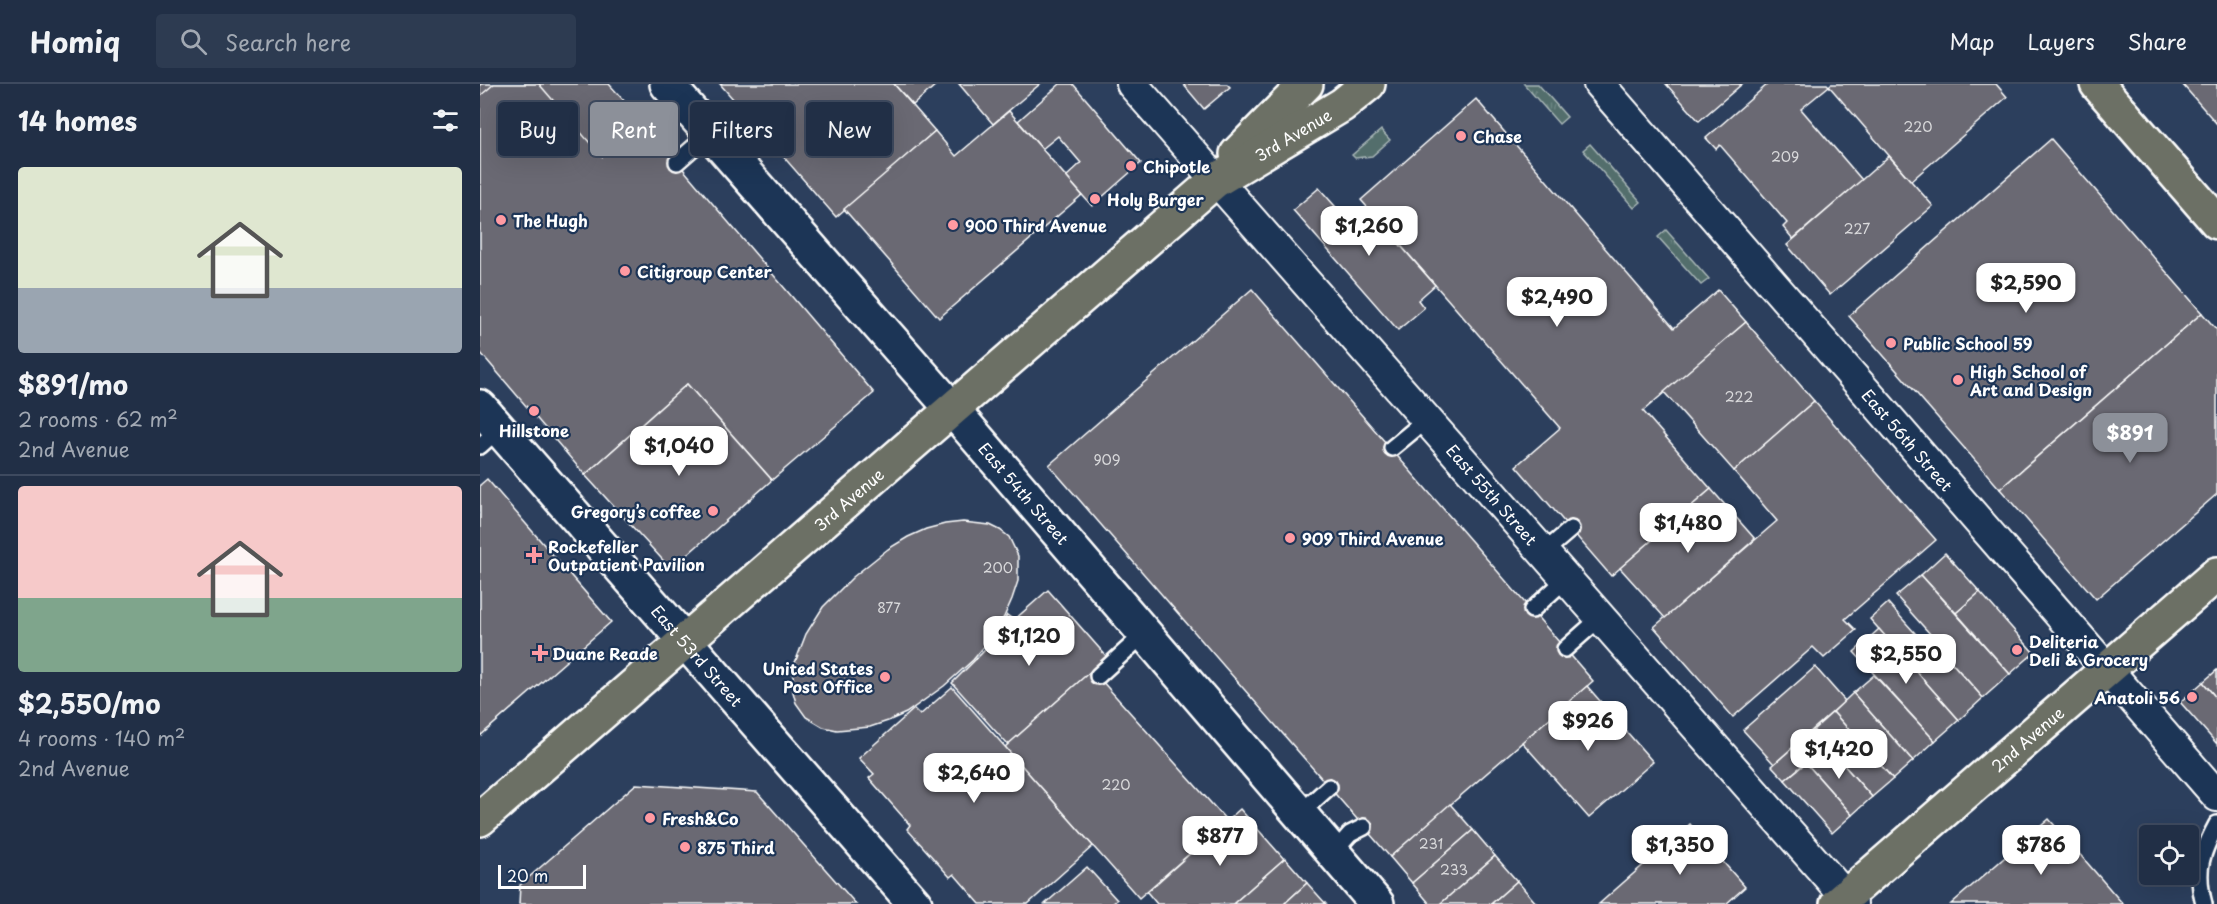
<!DOCTYPE html>
<meta charset="utf-8">
<style>
:root{--surface:#212f46;--page:#2d3b51;--text:#f1f3f6;--muted:#a2a9b3;--line:#3e4a5f;--accent:#8c9099}
body{margin:0;font-family:"Playpen Sans",sans-serif;background:var(--page);color:var(--text);height:100vh;display:flex;flex-direction:column;font-size:22px;white-space:nowrap}
*{box-sizing:border-box;margin:0}
p{font-size:20px;color:var(--muted)}
.icon{flex:none;width:33px;height:33px;fill:none;stroke:currentColor;stroke-width:2;stroke-linecap:round;stroke-linejoin:round}
.map{position:relative;flex:1;overflow:hidden}
.panel{display:flex;flex-direction:column;background:var(--surface);width:480px}
.panel>*{flex:none}
.top-card{position:absolute;left:18px;top:18px;width:570px;height:54px;display:flex;gap:12px}
.fabs{position:absolute;left:1659px;top:741px;display:grid;gap:12px}
.fabs a{display:grid;place-items:center;width:60px;height:60px;border-radius:6px;background:var(--surface);box-shadow:0 6px 24px #0002,0 0 0 2px var(--line);font-size:30px}
.scale{position:absolute;left:18px;bottom:15px;width:88px;box-sizing:border-box;padding-left:6px;border:3px solid #fff;border-top:0;font-size:16px;line-height:21px;white-space:nowrap;color:#fff;-webkit-text-stroke:4px #1d3557;paint-order:stroke}
.price{position:absolute;translate:-50% -51px;padding:0 14px;border-radius:12px;background:#fff;color:#222;font-size:20px;line-height:39px;filter:drop-shadow(0 2px 3px #0008)}
.price::after{content:'';position:absolute;left:50%;top:36px;width:18px;height:14px;margin-left:-9px;background:inherit;clip-path:polygon(0 0,100% 0,50% 100%)}
.price.selected{background:var(--accent);color:#fff}
ul{padding:0;list-style:none}
li{display:grid;align-content:center;gap:12px;height:318px;padding:0 18px}
li+li{border-top:2px solid var(--line)}
li span{display:grid;place-items:center;height:186px;border-radius:6px;color:#555}
li>.icon{margin-inline-start:auto}
span .icon{width:108px;height:108px;fill:#fffc;stroke-width:1}
li b{font-size:26px}
h2{display:flex;justify-content:space-between;align-items:center;height:72px;padding:0 18px;font-size:26px}
.pill{padding:0 21px;border-radius:6px;background:var(--surface);box-shadow:0 6px 24px #0002,0 0 0 2px var(--line);font-size:21px;line-height:54px}
.pill.selected{background:var(--accent);color:#fff}
header{display:flex;align-items:center;gap:36px;box-sizing:border-box;height:84px;padding:0 30px;background:var(--surface);border-bottom:2px solid var(--line)}
header strong{font-size:28px}
nav{display:flex;gap:33px;margin-inline-start:auto;font-size:21px}
.search{width:420px;height:54px;background:var(--page);display:flex;align-items:center;gap:15px;box-sizing:border-box;padding:0 21px;border-radius:6px;color:var(--muted);font-size:22px}
main{display:flex;flex:1;min-height:0}
.map>svg:first-child{display:block}
.grass{fill:url(#grass-tufts);stroke:#a8b6b6;stroke-width:1.5}
.building{fill:#6a6973;stroke:#fff;stroke-width:1.5}
.lines{fill:none;stroke-linecap:round;stroke-linejoin:round}
.service-casing{stroke:#fff;stroke-width:20}
.minor-casing{stroke:#fff;stroke-width:34}
.secondary-casing{stroke:#fff;stroke-width:38}
.primary-casing{stroke:#fff;stroke-width:38}
.service{stroke:#1d3557;stroke-width:15}
.minor{stroke:#1d3557;stroke-width:30}
.secondary{stroke:#1d3557;stroke-width:33}
.primary{stroke:#6c7065;stroke-width:33}
.poi-dot{fill:#ff9aa2;stroke:#1d3557;stroke-width:2}
.labels{text-anchor:middle;dominant-baseline:central;stroke-width:4.5;stroke-linejoin:round;paint-order:stroke}
.number-label{font-size:14px;fill:#dadadc}
.street-label{font-size:16px;fill:#fff;stroke:#1d3557}
.poi-label{font-size:16px;font-weight:bold;fill:#fff;stroke:#1d3557;text-anchor:start}
</style>
<header>
<strong>Homiq</strong>
<div class="search"><svg class="icon" aria-label="search" viewBox="0 0 24 24"><circle cx="10" cy="10" r="6"/><path d="M15 15l6 6"/></svg>Search here</div>
<nav><a>Map</a><a>Layers</a><a>Share</a></nav>
</header>
<main>
<section class="panel">
<h2>14 homes<svg class="icon" aria-label="filters" viewBox="0 0 24 24"><path d="M4 7h16M4 17h16"/><circle cx="9" cy="7" r="2"/><circle cx="15" cy="17" r="2"/></svg></h2>
<ul>
<li><span style="background:linear-gradient(#dfe7d0 65%,#9aa5b1 0)"><svg class="icon" aria-label="home" viewBox="0 0 24 24"><path d="M3 11l9-7 9 7M6 9v11h12V9"/></svg></span><div><b>$891/mo</b><p>2 rooms · 62 m²</p><p>2nd Avenue</p></div></li>
<li><span style="background:linear-gradient(#f6c9c9 60%,#7fa58c 0)"><svg class="icon" aria-label="home" viewBox="0 0 24 24"><path d="M3 11l9-7 9 7M6 9v11h12V9"/></svg></span><div><b>$2,550/mo</b><p>4 rooms · 140 m²</p><p>2nd Avenue</p></div></li>
</ul>
</section>
<div class="map">
<svg width="1737" height="820" viewBox="0 0 1737 820">
<defs>
<pattern id="grass-tufts" width="24" height="20" patternUnits="userSpaceOnUse" patternTransform="scale(1.5)"><rect width="24" height="20" fill="#526e6c"/><path d="M3 7l-1-3M5 7V3M7 7l1-3M15 17l-1-3M17 17v-4M19 17l1-3" fill="none" stroke="#6c8482"/></pattern>
</defs>
<rect width="100%" height="100%" fill="#2c3f5d"/>
<filter id="ink" filterUnits="userSpaceOnUse"><feTurbulence type="fractalNoise" baseFrequency=".0167" numOctaves="2"/><feDisplacementMap in="SourceGraphic" scale="12" xChannelSelector="R" yChannelSelector="G"/><feConvolveMatrix kernelMatrix="1 2 1 2 8 2 1 2 1" color-interpolation-filters="sRGB"/></filter>
<g filter="url(#ink)">
<g class="grass">
<path d="M1044 0H1058L1087 33 1079 40Z"/>
<path d="M901 46 910 56 892 72 875 74 872 71Z"/>
<path d="M1110 60 1161 118 1154 124 1103 66Z"/>
<path d="M1186 146 1229 195 1221 201 1178 153Z"/>
</g>
<g class="building">
<path d="M0 0H129L163 38 122 73 98 46 44 94 0 43Z"/>
<path d="M14 0H59L122 73 163 38 394 309 292 396 207 300 105 391 0 268V12Z"/>
<path d="M240 0H414L455 47 356 133Z"/>
<path d="M414 0H457L433 21Z"/>
<path d="M479 0H560L513 40Z"/>
<path d="M580 0H593L661 79 612 122 586 93 601 79 578 52 562 65 538 37Z"/>
<path d="M703 0H747L750 3 724 25Z"/>
<path d="M1186 0H1262L1219 37Z"/>
<path d="M1288 0H1347L1349 2 1321 25 1382 96 1313 155 1303 143 1307 139 1240 61 1236 65 1226 54Z"/>
<path d="M1351 0H1516L1527 13 1431 97 1349 2Z"/>
<path d="M1702 0H1737V40Z"/>
<path d="M996 15 1194 244 1238 206 1266 238 1163 327 1231 405 1131 492 1036 382 1080 344 881 116Z"/>
<path d="M529 27 602 111 459 234 364 125 455 47 476 72Z"/>
<path d="M1571 55 1722 229 1520 405 1369 232Z"/>
<path d="M1409 72 1453 122 1350 211 1307 161Z"/>
<path d="M839 104 870 139 887 123 955 201 938 216 944 224 918 246 813 126Z"/>
<path d="M772 205 1113 597 910 773 569 381Z"/>
<path d="M1722 229 1737 246V410L1616 515 1520 405Z"/>
<path d="M1266 238 1334 317 1254 387 1184 308Z"/>
<path d="M207 300 292 396 191 485 105 391Z"/>
<path d="M1334 317 1456 456 1365 535 1376 546 1344 574 1333 563 1253 633 1174 543 1297 437 1254 387Z"/>
<path d="M7 395 131 538 0 652V401Z"/>
<path d="M1231 405 1275 455 1185 534 1140 484Z"/>
<path d="M483 438 510 441 520 446 529 453 538 472V497L532 515 524 533 507 559 493 576 464 602 426 629 408 637 390 643 357 646 343 643 326 633 316 619 313 608V584L326 550 343 523 373 493 408 465 428 453 446 445 465 440Z"/>
<path d="M1465 469 1500 508 1476 529 1441 491Z"/>
<path d="M1441 491 1530 590 1503 614 1449 553 1451 551 1416 512Z"/>
<path d="M568 506 627 573 528 661 472 599 504 567 527 531 534 536Z"/>
<path d="M1500 508 1554 569 1530 590 1476 529Z"/>
<path d="M1408 519 1443 558 1449 553 1503 614 1479 636 1390 535Z"/>
<path d="M1399 545 1479 636 1455 657 1374 568Z"/>
<path d="M1335 583 1365 617 1294 680 1263 646Z"/>
<path d="M612 586 747 737 659 814 525 663Z"/>
<path d="M1737 586V615L1723 598Z"/>
<path d="M1394 591 1455 657 1433 677 1373 609Z"/>
<path d="M1723 598 1737 615V660L1700 618Z"/>
<path d="M1107 602 1173 678 1109 734 1042 658Z"/>
<path d="M472 603 613 762 548 820H500L474 790 470 793 427 745 430 741 389 694 394 690 379 674 434 625 440 631Z"/>
<path d="M1373 609 1433 677 1413 695 1353 628Z"/>
<path d="M1353 628 1413 695 1392 713 1333 646Z"/>
<path d="M1333 646 1346 661 1305 696 1292 682Z"/>
<path d="M1346 661 1392 713 1372 731 1326 679Z"/>
<path d="M1326 679 1372 731 1352 749 1305 696Z"/>
<path d="M156 700 277 708 376 820H39L40 801Z"/>
<path d="M970 720 993 746 932 799 910 773Z"/>
<path d="M760 725 804 775 753 820H677L667 808Z"/>
<path d="M1569 735 1643 820H1471Z"/>
<path d="M1210 740 1265 803 1246 820H1119Z"/>
<path d="M993 746 1015 772 960 820H950L932 799Z"/>
<path d="M1015 772 1037 797 1011 820H960Z"/>
<path d="M805 774 827 799 804 820H753Z"/>
<path d="M607 783 637 816 632 820H565Z"/>
<path d="M1037 797 1057 820H1011Z"/>
<path d="M827 799 846 820H804Z"/>
</g>
<g class="lines">
<g class="service-casing">
<g id="service">
<path d="M197 78 230 49"/>
<path d="M0 362 19 345"/>
<path d="M912 364 946 336"/>
<path d="M1063 469 1091 445"/>
<path d="M1052 526 1086 495"/>
<path d="M1085 565 1120 534"/>
<path d="M618 592 664 550"/>
<path d="M819 730 849 703"/>
<path d="M853 769 870 750 884 743"/>
<path d="M1724 820C1715 786 1721 770 1737 740"/>
</g>
</g>
<g class="minor-casing">
<g id="minor">
<path id="s1" d="M652 0 1372 820"/>
<path id="s2" d="M1119 0 1737 712"/>
</g>
</g>
<g class="secondary-casing">
<g id="secondary">
<path id="s3" d="M187 0 472 325 897 820"/>
<path id="s4" d="M0 323 435 820"/>
</g>
</g>
<g class="primary-casing">
<g id="primary">
<path d="M1617 0 1737 138"/>
<path d="M757 70 826 0"/>
<path id="s5" d="M0 735 735 97 862 21 888 0"/>
<path id="s6" d="M1357 820 1737 490"/>
</g>
</g>
<use href="#service" class="service"/>
<use href="#minor" class="minor"/>
<use href="#secondary" class="secondary"/>
<use href="#primary" class="primary"/>
</g>
</g>
<g class="poi-dot">
<circle cx="981" cy="52" r="6"/>
<circle cx="651" cy="82" r="6"/>
<circle cx="615" cy="115" r="6"/>
<circle cx="21" cy="136" r="6"/>
<circle cx="473" cy="141" r="6"/>
<circle cx="145" cy="187" r="6"/>
<circle cx="1411" cy="259" r="6"/>
<circle cx="1478" cy="296" r="6"/>
<circle cx="54" cy="327" r="6"/>
<circle cx="233" cy="427" r="6"/>
<circle cx="810" cy="454" r="6"/>
<path d="M51 462h6v6h6v6h-6v6h-6v-6h-6v-6h6z"/>
<circle cx="1537" cy="566" r="6"/>
<path d="M57 560h6v6h6v6h-6v6h-6v-6h-6v-6h6z"/>
<circle cx="405" cy="593" r="6"/>
<circle cx="1712" cy="613" r="6"/>
<circle cx="170" cy="734" r="6"/>
<circle cx="205" cy="763" r="6"/>
</g>
<g class="labels">
<g class="number-label">
<text x="1438" y="42">220</text>
<text x="1305" y="72">209</text>
<text x="1377" y="144">227</text>
<text x="1259" y="312">222</text>
<text x="627" y="375">909</text>
<text x="518" y="483">200</text>
<text x="409" y="523">877</text>
<text x="636" y="700">220</text>
<text x="951" y="759">231</text>
<text x="974" y="785">233</text>
</g>
<g class="street-label">
<text stroke="none"><textPath href="#s5" startOffset="1064">3rd Avenue</textPath></text>
<text stroke="none"><textPath href="#s2" startOffset="471">East 56th Street</textPath></text>
<text stroke="none"><textPath href="#s3" startOffset="543">East 54th Street</textPath></text>
<text stroke="none"><textPath href="#s1" startOffset="546">East 55th Street</textPath></text>
<text stroke="none"><textPath href="#s5" startOffset="488">3rd Avenue</textPath></text>
<text stroke="none"><textPath href="#s4" startOffset="330">East 53rd Street</textPath></text>
<text stroke="none"><textPath href="#s6" startOffset="252">2nd Avenue</textPath></text>
</g>
<g class="poi-label">
<text x="993" y="52">Chase</text>
<text x="663" y="82">Chipotle</text>
<text x="627" y="115">Holy Burger</text>
<text x="33" y="136">The Hugh</text>
<text x="485" y="141">900 Third Avenue</text>
<text x="157" y="187">Citigroup Center</text>
<text x="1423" y="259">Public School 59</text>
<text x="1490" y="287">High School of<tspan x="1490" dy="18">Art and Design</tspan></text>
<text x="54" y="346" text-anchor="middle">Hillstone</text>
<text x="221" y="427" text-anchor="end">Gregory’s coffee</text>
<text x="822" y="454">909 Third Avenue</text>
<text x="68" y="462">Rockefeller<tspan x="68" dy="18">Outpatient Pavilion</tspan></text>
<text x="1549" y="557">Deliteria<tspan x="1549" dy="18">Deli &amp; Grocery</tspan></text>
<text x="72" y="569">Duane Reade</text>
<text x="393" y="584" text-anchor="end">United States<tspan x="393" dy="18">Post Office</tspan></text>
<text x="1700" y="613" text-anchor="end">Anatoli 56</text>
<text x="182" y="734">Fresh&amp;Co</text>
<text x="217" y="763">875 Third</text>
</g>
</g>
</svg>
<div class="fabs">
<a><svg class="icon" aria-label="locate" viewBox="0 0 24 24"><circle cx="12" cy="12" r="6"/><path d="M12 2v4M12 18v4M2 12h4M18 12h4"/></svg></a>
</div>
<div class="scale">20 m</div>
<b class="price" style="left:889px;top:173px">$1,260</b>
<b class="price" style="left:1546px;top:230px">$2,590</b>
<b class="price" style="left:1077px;top:244px">$2,490</b>
<b class="price selected" style="left:1650px;top:380px">$891</b>
<b class="price" style="left:199px;top:393px">$1,040</b>
<b class="price" style="left:1208px;top:470px">$1,480</b>
<b class="price" style="left:549px;top:583px">$1,120</b>
<b class="price" style="left:1426px;top:601px">$2,550</b>
<b class="price" style="left:1108px;top:668px">$926</b>
<b class="price" style="left:1359px;top:696px">$1,420</b>
<b class="price" style="left:494px;top:720px">$2,640</b>
<b class="price" style="left:740px;top:783px">$877</b>
<b class="price" style="left:1200px;top:792px">$1,350</b>
<b class="price" style="left:1561px;top:792px">$786</b>
<div class="top-card">
<a class="pill">Buy</a>
<a class="pill selected">Rent</a>
<a class="pill">Filters</a>
<a class="pill">New</a>
</div>
</div>
</main>
